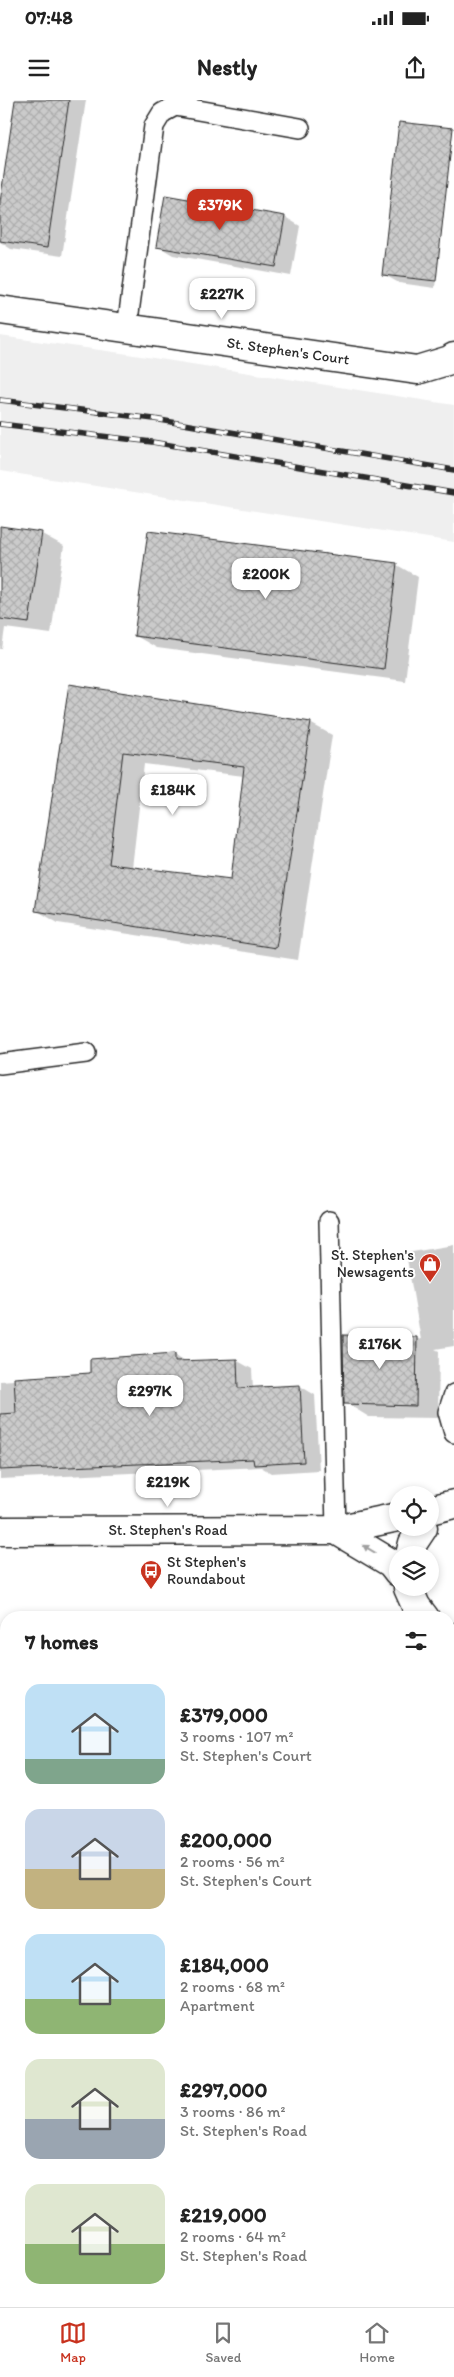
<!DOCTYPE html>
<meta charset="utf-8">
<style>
:root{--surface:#fff;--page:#f6f6f6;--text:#222;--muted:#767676;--line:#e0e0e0;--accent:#c8321e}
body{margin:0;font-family:Itim,sans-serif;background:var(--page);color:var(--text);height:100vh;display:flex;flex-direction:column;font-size:19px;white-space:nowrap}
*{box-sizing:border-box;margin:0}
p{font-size:16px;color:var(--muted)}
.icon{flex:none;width:28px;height:28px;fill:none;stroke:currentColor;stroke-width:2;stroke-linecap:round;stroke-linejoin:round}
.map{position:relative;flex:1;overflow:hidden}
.details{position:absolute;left:0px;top:1511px;width:455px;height:696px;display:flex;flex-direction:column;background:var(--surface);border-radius:20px 20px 0 0;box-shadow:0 2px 8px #0003}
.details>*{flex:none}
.tools{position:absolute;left:389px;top:1386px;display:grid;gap:10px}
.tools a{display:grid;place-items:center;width:50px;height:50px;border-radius:50%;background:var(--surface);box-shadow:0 2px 8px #0003;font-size:25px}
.price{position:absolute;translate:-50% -42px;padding:0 11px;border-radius:10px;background:#fff;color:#222;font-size:16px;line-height:32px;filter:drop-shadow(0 1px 2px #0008)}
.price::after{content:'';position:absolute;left:50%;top:30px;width:15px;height:11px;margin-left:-8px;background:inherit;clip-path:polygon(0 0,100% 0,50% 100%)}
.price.active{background:var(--accent);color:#fff}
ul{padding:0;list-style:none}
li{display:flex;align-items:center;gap:15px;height:125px;padding:0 25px}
li span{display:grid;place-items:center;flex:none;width:140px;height:100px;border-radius:15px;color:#555}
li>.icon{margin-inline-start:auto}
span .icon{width:60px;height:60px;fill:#fffc;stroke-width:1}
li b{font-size:21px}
h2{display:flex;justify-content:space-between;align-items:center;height:60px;padding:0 25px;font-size:21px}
.status{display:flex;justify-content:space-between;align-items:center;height:35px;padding:0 25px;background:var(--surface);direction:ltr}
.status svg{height:14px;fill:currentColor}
header{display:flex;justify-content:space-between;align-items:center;height:65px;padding:0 25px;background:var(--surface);font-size:22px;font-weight:700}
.menu{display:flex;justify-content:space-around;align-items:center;height:70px;border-top:1px solid var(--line);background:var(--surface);font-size:14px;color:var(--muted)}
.menu a{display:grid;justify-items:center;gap:2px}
.menu .active{color:var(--accent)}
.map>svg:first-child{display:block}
.built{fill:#efefef}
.shadow{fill:#0003;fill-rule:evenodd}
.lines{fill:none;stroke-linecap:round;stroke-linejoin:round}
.river{stroke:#b6b6b6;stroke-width:70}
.building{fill:url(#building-cross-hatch);stroke:#2b2b2b;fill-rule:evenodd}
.service-casing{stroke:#2b2b2b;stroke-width:22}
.minor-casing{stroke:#2b2b2b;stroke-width:31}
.secondary-casing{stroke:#2b2b2b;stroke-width:31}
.path{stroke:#2b2b2b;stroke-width:3;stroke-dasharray:5 4;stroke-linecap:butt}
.service{stroke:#fff;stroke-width:19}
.minor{stroke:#fff;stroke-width:28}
.secondary{stroke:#fff;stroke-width:28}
.rail-casing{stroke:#2b2b2b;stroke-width:5.5}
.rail{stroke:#fff;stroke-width:4;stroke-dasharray:11;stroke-linecap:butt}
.oneway{fill:#a0a0a0}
.labels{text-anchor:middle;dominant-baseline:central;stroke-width:4;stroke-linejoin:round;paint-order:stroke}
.street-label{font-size:15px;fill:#2b2b2b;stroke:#fff}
.poi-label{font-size:15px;fill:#2b2b2b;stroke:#fff;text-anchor:end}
</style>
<div class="status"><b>07:48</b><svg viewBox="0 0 49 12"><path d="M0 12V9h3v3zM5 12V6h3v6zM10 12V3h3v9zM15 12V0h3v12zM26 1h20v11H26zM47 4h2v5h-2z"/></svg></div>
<header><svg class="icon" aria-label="menu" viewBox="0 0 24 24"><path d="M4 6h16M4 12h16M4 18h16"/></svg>Nestly<svg class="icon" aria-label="share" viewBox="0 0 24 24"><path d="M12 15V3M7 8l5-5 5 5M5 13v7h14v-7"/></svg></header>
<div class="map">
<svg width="454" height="2207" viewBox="0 0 454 2207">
<defs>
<pattern id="building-cross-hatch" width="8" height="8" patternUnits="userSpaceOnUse" patternTransform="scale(1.25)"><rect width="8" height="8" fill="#cbcbcb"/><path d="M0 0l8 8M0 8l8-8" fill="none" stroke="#aeaeae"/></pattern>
</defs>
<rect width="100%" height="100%" fill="#fff"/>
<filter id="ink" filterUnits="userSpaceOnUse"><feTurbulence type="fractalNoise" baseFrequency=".02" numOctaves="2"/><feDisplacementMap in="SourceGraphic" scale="10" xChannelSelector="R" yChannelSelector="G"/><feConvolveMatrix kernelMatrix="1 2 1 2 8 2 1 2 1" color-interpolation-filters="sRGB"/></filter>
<g filter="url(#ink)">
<path class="built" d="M0 236 121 253 454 305V442L0 371Z"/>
<g class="shadow">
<path d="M16 0H86L62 156 11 149 0 142V111Z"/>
<path d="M450 36 435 188 399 183 383 174Z"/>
<path d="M285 117 300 126 291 176 173 155 158 146Z"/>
<path d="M0 427 42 434 64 446 51 534 5 528 2 549H0Z"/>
<path d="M397 465 418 477 405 581 157 548 136 536Z"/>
<path d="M71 586 310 623 332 635 298 860 58 823 36 810ZM144 664 244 676 232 780 132 768Z"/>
<path d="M454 1145V1246L435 1249 439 1251 438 1318 369 1317 346 1303 416 1238 421 1240 406 1153Z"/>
<path d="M174 1254 187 1262 236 1260 252 1269 253 1289 300 1286 315 1295 319 1370 271 1373 261 1367 0 1379V1281L92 1274Z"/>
<path d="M6 1973V2201H396V2207H0V1974Z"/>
</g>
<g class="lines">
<g class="river">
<path d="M0 1720 6 1721"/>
<path d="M449 1806 454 1807"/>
</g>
</g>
<g class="building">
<path d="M15 0H69L47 148 0 141V102Z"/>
<path d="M399 22 453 28 436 181 382 175Z"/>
<path d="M165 95 285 116 276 167 156 147Z"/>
<path d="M0 426 42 432 29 523 0 519Z"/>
<path d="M148 431 397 463 384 569 134 536Z"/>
<path d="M69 584 311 622 276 848 35 811ZM123 652 244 667 231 779 109 764Z"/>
<path d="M343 1235 417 1237 416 1306 344 1304Z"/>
<path d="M175 1253V1261L237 1259 238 1288 300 1285 304 1362 254 1365 253 1359 0 1370V1314L16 1313 14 1278 90 1273V1259Z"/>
</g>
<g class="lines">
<g class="service-casing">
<g id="service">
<path d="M127 228 154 26 162 13 175 6 300 28"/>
<path d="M0 964 86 953"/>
<path d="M329 1121 336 1430"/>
<path d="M454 1294 448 1312 454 1333"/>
</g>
</g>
<g class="minor-casing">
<path id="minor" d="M0 210 417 270 450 260 454 257"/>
</g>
<g class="secondary-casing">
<g id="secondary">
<path d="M430 1410 454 1404"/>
<path d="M336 1430 391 1463 398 1472"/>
<path d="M0 1431 336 1430 398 1417"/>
<path d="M410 1455 413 1443 423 1428"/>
<path d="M408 1488 416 1506 425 1518"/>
<path d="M449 1537 454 1539"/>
<path d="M449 1655 454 1640"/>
<path d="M441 2201V2207"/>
</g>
</g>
<g class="path">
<path d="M449 1584 454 1586"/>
<path d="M449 2048H454"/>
</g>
<use href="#service" class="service"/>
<use href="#minor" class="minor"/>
<use href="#secondary" class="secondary"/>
<g class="rail-casing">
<g id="rail">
<path d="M0 300 154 319 454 370"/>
<path d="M0 324 152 342 454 393"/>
</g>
</g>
<use href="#rail" class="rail"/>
</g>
<defs><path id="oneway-solid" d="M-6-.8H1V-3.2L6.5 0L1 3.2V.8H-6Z" transform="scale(1.25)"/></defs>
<use class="oneway" href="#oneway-solid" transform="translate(369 1449) rotate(-149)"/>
</g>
<defs>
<g id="shop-pin" transform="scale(1.125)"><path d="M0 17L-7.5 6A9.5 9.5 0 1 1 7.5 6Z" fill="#c8321e" stroke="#fff"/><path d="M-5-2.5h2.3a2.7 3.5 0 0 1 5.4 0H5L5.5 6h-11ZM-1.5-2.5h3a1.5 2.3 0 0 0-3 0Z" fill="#fff"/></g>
<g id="bus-pin" transform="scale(1.125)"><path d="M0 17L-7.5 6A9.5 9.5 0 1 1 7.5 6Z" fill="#c8321e" stroke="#fff"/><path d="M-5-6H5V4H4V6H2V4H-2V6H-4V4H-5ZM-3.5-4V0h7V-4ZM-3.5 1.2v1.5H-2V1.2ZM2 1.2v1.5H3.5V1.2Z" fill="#fff"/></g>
</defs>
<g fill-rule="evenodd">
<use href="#shop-pin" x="430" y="1164"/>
<use href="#bus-pin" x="151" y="1471"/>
</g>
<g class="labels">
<g class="street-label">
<text transform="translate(288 251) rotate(8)">St. Stephen's Court</text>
<text x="168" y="1430">St. Stephen's Road</text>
</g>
<g class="poi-label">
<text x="414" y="1155">St. Stephen's<tspan x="414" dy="17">Newsagents</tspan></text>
<text x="167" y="1462" text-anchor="start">St Stephen's<tspan x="167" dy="17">Roundabout</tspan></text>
</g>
</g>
</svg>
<div class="tools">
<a><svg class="icon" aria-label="locate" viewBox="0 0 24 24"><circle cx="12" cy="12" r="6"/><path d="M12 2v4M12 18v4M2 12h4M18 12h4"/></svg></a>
<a><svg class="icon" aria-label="layers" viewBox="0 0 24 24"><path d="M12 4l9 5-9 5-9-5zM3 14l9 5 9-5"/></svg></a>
</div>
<b class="price active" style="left:220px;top:131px">£379K</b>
<b class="price" style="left:222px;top:220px">£227K</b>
<b class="price" style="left:266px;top:500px">£200K</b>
<b class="price" style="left:173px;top:716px">£184K</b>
<b class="price" style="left:380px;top:1270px">£176K</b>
<b class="price" style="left:150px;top:1317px">£297K</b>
<b class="price" style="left:168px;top:1408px">£219K</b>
<section class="details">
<h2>7 homes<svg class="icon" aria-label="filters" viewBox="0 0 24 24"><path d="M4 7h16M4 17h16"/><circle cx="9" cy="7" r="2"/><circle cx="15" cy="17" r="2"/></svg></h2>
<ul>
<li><span style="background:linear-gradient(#bfe0f5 75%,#7fa58c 0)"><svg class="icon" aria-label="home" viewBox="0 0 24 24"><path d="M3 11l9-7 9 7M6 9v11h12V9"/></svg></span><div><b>£379,000</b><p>3 rooms · 107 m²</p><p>St. Stephen's Court</p></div></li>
<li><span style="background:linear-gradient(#c9d6e8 60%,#c2b280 0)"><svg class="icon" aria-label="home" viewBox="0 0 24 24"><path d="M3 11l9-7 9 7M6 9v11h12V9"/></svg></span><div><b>£200,000</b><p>2 rooms · 56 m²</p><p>St. Stephen's Court</p></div></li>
<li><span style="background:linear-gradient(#bfe0f5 65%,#8fb573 0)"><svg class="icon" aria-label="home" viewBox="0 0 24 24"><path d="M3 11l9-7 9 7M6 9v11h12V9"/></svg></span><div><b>£184,000</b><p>2 rooms · 68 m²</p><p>Apartment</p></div></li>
<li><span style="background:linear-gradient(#dfe7d0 60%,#9aa5b1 0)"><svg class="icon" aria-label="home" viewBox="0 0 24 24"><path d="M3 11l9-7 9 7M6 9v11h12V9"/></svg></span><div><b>£297,000</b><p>3 rooms · 86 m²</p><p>St. Stephen's Road</p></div></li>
<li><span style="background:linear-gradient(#dfe7d0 60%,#8fb573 0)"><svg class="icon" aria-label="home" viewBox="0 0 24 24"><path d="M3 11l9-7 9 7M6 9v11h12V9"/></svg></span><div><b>£219,000</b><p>2 rooms · 64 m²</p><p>St. Stephen's Road</p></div></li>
</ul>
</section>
</div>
<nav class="menu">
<a class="active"><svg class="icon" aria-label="map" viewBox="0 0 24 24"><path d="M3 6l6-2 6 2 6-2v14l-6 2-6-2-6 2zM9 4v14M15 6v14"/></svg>Map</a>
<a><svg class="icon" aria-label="saved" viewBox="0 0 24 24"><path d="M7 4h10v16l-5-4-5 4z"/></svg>Saved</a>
<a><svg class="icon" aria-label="home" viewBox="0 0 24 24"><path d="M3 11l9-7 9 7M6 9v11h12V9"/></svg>Home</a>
</nav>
